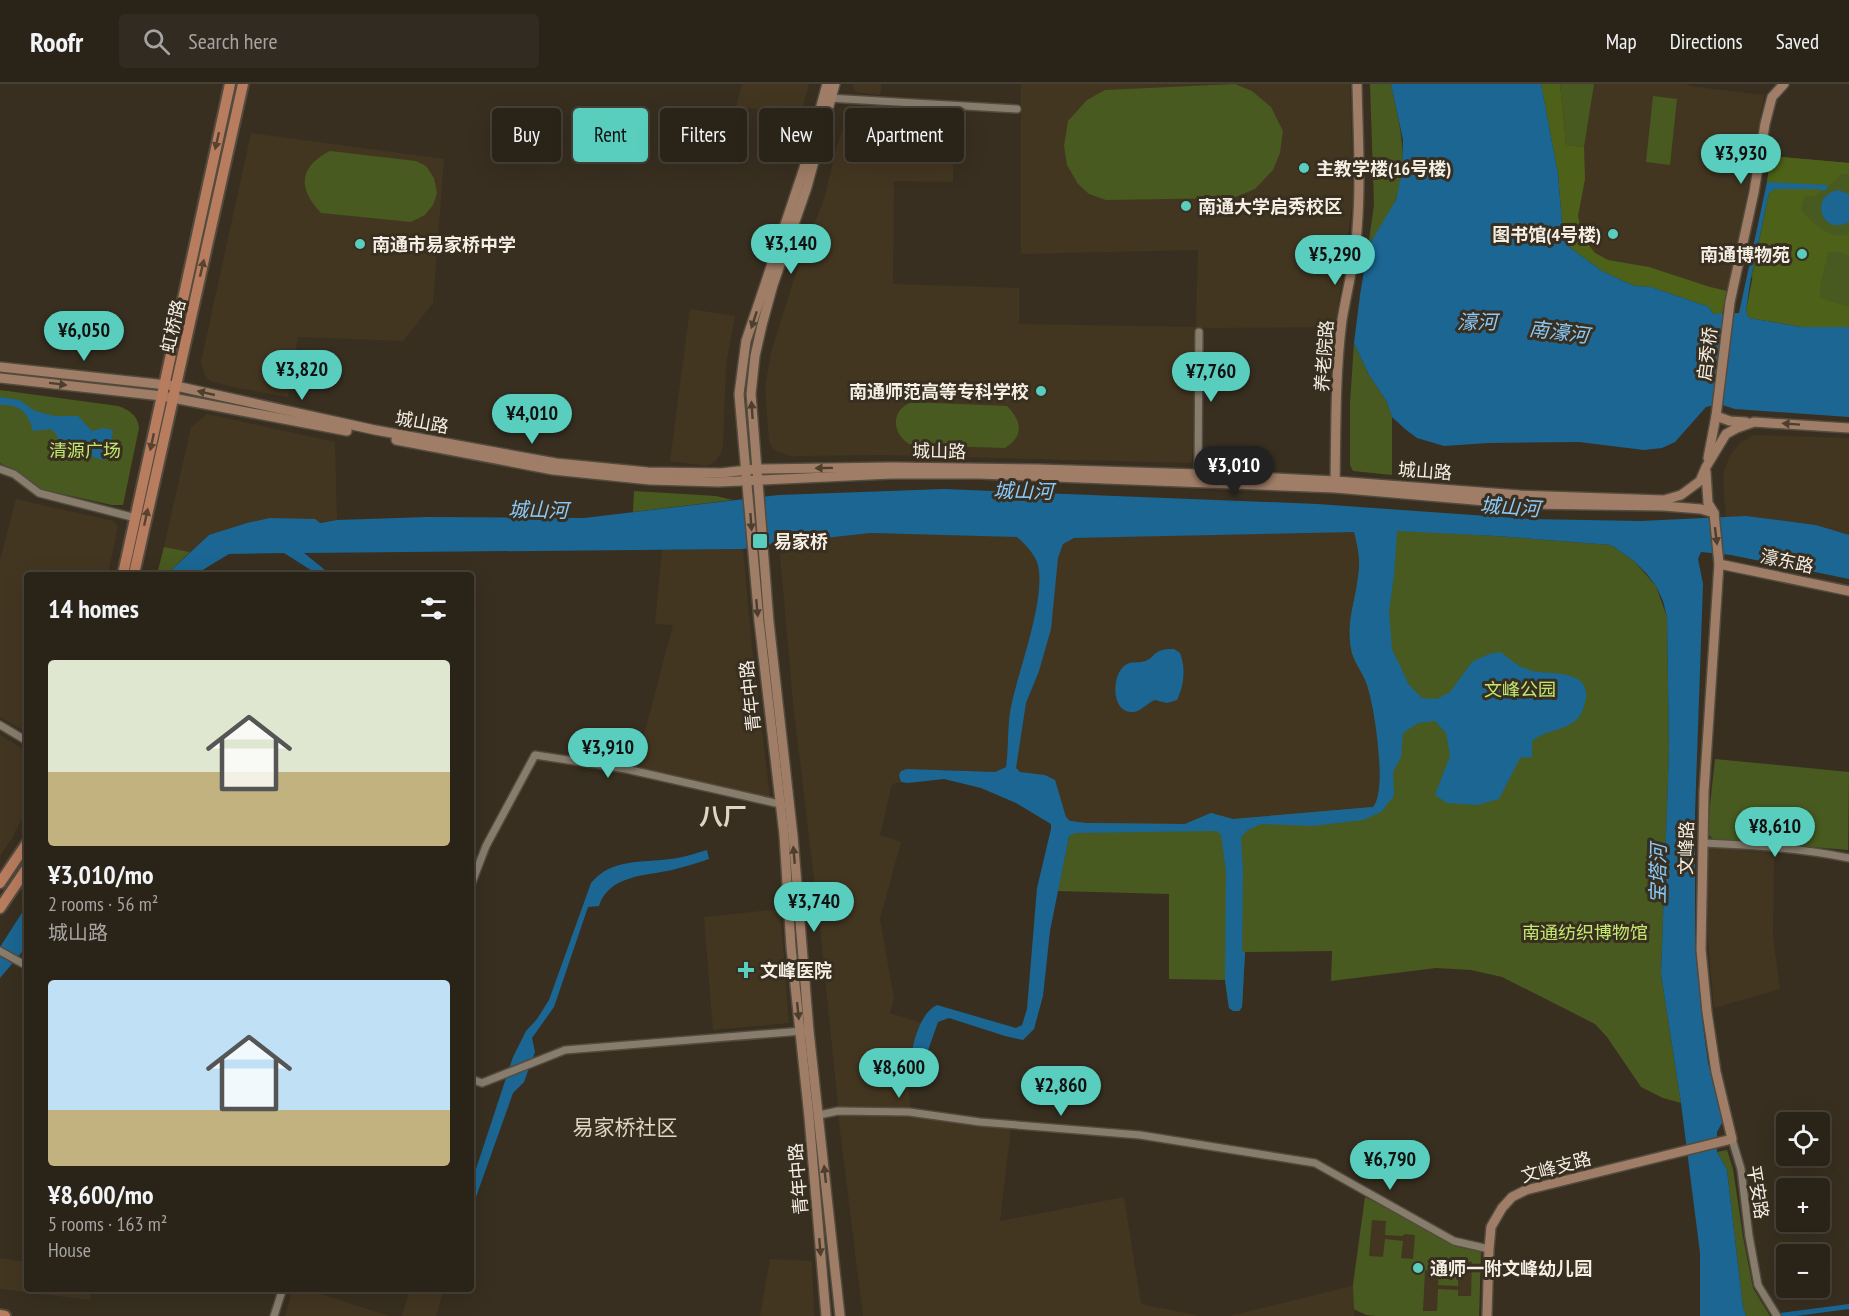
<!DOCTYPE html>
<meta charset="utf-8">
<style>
:root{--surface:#2a2318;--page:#322b21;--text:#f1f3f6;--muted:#a5a4a2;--line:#464037;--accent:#59cebe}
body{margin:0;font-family:"PT Sans Narrow","Noto Sans SC",sans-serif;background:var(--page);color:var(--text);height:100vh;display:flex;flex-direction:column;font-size:22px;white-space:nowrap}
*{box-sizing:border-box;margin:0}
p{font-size:20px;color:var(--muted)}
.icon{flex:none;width:33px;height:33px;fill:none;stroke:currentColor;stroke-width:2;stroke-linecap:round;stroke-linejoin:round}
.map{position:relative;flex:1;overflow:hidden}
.sheet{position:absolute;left:24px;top:488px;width:450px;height:720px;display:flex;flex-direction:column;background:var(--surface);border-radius:6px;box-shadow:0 6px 24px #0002,0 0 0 2px var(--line)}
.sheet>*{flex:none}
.hud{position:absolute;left:492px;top:24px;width:570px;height:54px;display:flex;gap:12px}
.buttons{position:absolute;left:1776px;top:1028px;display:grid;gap:12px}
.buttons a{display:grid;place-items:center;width:54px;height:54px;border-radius:6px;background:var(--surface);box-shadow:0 6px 24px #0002,0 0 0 2px var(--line);font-size:30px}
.price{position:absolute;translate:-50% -51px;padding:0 14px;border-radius:21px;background:var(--accent);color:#111;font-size:20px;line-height:39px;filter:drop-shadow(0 2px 3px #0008)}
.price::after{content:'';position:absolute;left:50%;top:36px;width:18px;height:14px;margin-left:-9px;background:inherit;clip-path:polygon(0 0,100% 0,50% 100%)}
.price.selected{background:#222;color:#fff}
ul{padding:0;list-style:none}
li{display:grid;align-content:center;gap:12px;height:318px;padding:0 24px}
li span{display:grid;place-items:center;height:186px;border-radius:6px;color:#555}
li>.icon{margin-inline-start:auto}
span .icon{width:108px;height:108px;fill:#fffc;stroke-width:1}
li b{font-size:26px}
h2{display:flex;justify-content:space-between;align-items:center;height:72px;padding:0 24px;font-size:26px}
.chip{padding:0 21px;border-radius:6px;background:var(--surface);box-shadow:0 6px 24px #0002,0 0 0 2px var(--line);font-size:21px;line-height:54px}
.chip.selected{background:var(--accent);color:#111}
header{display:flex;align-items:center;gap:36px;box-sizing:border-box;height:84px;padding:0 30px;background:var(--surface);border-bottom:2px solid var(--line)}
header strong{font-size:28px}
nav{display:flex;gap:33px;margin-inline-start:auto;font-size:21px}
.search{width:420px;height:54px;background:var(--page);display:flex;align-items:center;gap:15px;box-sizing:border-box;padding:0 21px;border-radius:6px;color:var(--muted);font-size:22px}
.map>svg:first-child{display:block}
.built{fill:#433621}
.green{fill:#485a1f;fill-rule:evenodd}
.forest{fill:#4d6218}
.water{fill:#1b6693;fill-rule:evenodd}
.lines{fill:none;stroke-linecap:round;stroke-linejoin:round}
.street-casing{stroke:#524b3e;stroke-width:10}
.secondary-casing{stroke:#524b3e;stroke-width:12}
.primary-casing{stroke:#524b3e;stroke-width:14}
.street{stroke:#887d6d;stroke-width:7}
.secondary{stroke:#a07d66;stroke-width:9}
.primary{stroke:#b87c5e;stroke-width:10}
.oneway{fill:#584230}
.oneway2{fill:#4d3f2e}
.poi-dot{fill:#59cebe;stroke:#382f20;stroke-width:2}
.labels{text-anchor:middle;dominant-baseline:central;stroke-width:6;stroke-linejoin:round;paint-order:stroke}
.poi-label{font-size:18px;font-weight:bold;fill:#f4eee5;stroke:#382f20;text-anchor:start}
.street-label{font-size:18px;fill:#f4eee5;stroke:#382f20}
.park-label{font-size:18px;fill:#c2e96e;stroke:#382f20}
.water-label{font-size:20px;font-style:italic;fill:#8acafa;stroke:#382f20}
.quarter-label{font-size:21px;fill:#e0d4c2;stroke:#382f20}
.district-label{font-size:24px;font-weight:bold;fill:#e0d4c2;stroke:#382f20}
</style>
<header>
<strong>Roofr</strong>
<div class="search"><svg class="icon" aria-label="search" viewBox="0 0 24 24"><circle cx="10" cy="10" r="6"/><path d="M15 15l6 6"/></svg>Search here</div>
<nav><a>Map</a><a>Directions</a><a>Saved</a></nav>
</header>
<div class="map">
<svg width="1849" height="1232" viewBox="0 0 1849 1232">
<rect width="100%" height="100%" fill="#382f20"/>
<g class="built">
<path d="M742 0H809L801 29 736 23Z"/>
<path d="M852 0H882L880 11 860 9 855 7Z"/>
<path d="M1021 0H1350L1353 115 1335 243 1196 244 1192 379 884 371 789 372 773 365 769 357 765 303 771 269 793 198 825 112 837 61 847 34 851 29 863 26 954 32 953 98 894 97 893 200 1019 204V240L1196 243 1198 166 1021 170Z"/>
<path d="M1541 0H1687L1689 2 1764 11 1745 121 1722 230 1709 223 1651 203H1639L1583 174 1545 25Z"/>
<path d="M251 49 444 75 433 219 403 257 298 253 288 313 232 303 210 297 205 291 201 278Z"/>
<path d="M690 225 735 232 726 280 723 361 721 369 715 378 706 382 670 377Z"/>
<path d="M207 330 335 358 337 436 209 451 190 468 164 463 191 343Z"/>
<path d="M1754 351 1849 354V451L1816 441 1746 432 1726 434 1723 397 1724 386 1731 370 1740 359Z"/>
<path d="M16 415 113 437 118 442 108 490H27V649L0 633V476Z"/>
<path d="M1354 447 1360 472 1359 492 1348 551 1353 572 1367 598 1380 665 1379 707 1376 719 1373 723 1233 735 1217 730 1185 740 1086 739 1070 737 1066 733 1060 714 1045 691 1027 690 1006 683 995 688 907 685 901 687 900 695 901 698 892 700 880 751 901 758 880 835 894 915 890 929 922 939 911 966 908 994 910 1024 838 1022 821 854 793 618 779 459 871 449 1074 454Z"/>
<path d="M743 465 752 564 770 714 744 715 635 685 673 541 655 540 662 466Z"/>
<path d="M0 651 27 667V725L12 754 0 772Z"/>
<path d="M1708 763 1774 766 1773 853 1780 905 1714 924 1708 853Z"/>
<path d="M780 825 789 939 713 946 704 833Z"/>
<path d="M838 1030 911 1032 1011 1043 1000 1137 1124 1113 1141 1220 1199 1232H863Z"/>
<path d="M1365 1113 1462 1164 1481 1167 1479 1232H1377L1366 1231 1354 1226V1232H1230L1352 1202Z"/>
<path d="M0 1174 27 1178V1204L91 1205 90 1216 0 1205Z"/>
<path d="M770 1175 812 1177 814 1232H760Z"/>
<path d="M293 1204 305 1205 389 1232H285Z"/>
<path d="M410 1205H431L443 1208 436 1232H402Z"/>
</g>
<g class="green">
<path d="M1235 0 1252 7 1271 23 1283 47 1280 69 1273 86 1255 105 1233 114 1106 116 1089 110 1078 100 1067 81 1064 62 1068 37 1087 16 1105 6Z"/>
<path d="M1370 0H1391C1399 39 1410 75 1396 115 1391 130 1377 149 1368 163L1374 121Z"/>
<path d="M1560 0H1594L1584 63 1566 61Z"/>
<path d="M1653 12 1677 15 1670 81 1646 78Z"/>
<path d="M330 67 416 77 426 82 434 94 437 109 433 121 425 131 411 138 321 129C298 105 298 83 330 67Z"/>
<path d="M1771 72 1849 79V243L1751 193 1769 109 1767 98Z"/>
<path d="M1354 259 1369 291 1387 318 1392 333V391L1353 387 1350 381V319Z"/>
<path d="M0 306 118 322C129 326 138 331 139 344L123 421H112L40 405 15 387 0 379Z"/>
<path d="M913 318 1007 322C1022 337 1024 352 1005 364L911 361C891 351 890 324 913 318Z"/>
<path d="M634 407 716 412 733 416 633 428Z"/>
<path d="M1397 446 1496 452 1611 461 1634 477 1656 502 1667 533 1669 666 1661 890 1681 1019 1663 1014 1641 1003 1607 953 1595 940 1502 893 1471 886 1436 884 1331 897 1332 867 1245 868 1242 923 1239 927H1233L1229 924 1225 896 1169 895V810L1057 807 1069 752 1070 737 1086 739 1185 740 1211 729 1233 735 1373 723C1389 708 1374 618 1366 598 1362 588 1355 579 1352 569 1345 541 1355 520 1358 493 1361 477 1358 463 1354 447Z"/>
<path d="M164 463 190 468 167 490H157Z"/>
<path d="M1715 675 1849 688 1848 766 1713 755 1707 749Z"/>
<path d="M1727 1066 1733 1085 1743 1153 1753 1204 1770 1232H1746L1743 1224 1727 1086 1717 1068Z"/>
<path d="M1365 1113 1462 1164 1481 1167 1479 1232H1377L1366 1231 1354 1225 1353 1202ZM1372 1136 1386 1137 1385 1151 1403 1152 1404 1150 1415 1151 1413 1175 1401 1174 1403 1157 1385 1155 1383 1173 1369 1172ZM1459 1177 1472 1178 1471 1212H1458V1206L1438 1205 1437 1227H1423L1425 1186 1439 1187 1438 1201 1458 1202Z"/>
</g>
<g class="forest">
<path d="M1541 0H1560L1566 61 1584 63 1585 95 1578 132 1583 154 1595 169 1608 176 1649 183 1710 203 1727 207 1722 230H1713L1709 223 1651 203 1635 202 1623 197 1602 187 1568 162 1562 139 1558 90Z"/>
<path d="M1771 72 1849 79V90H1841L1835 97 1814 112 1804 113 1801 126C1812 139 1831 157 1849 150V172L1840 168H1828L1820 203V214L1849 223V243H1801L1749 234 1746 227 1769 109 1767 98Z"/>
</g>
<g class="water">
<path d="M1391 0H1541L1558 90 1562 139 1568 162 1602 187 1623 197 1635 202 1651 203 1709 223 1713 230 1739 229 1767 98 1827 101 1828 104 1824 107 1818 105H1775L1769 109 1751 193 1746 227 1749 234 1801 243H1849V333L1735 325 1719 320 1706 323 1675 358 1662 364 1644 366 1579 358 1488 359 1444 362 1417 354 1405 345 1392 333 1387 318 1369 291 1354 259 1360 211 1368 163 1396 116 1402 88 1403 56Z"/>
<path d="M1838 106 1849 110V138C1822 153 1808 112 1838 106Z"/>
<path d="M0 313 19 316 35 327 55 332H78L92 347 103 344 113 346 110 367 105 376C96 375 90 370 81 370L75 376H67L60 370 57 351 51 345 33 347C28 328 20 320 0 321Z"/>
<path d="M944 405 1317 420 1531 435 1640 437 1746 432 1816 441 1849 451V495L1731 471 1701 468 1698 475 1703 500 1695 730V863L1702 934 1708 979 1718 1015 1724 1029 1723 1037 1717 1048V1068L1727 1086 1743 1224 1746 1232H1700V1169L1681 1019 1661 890 1669 666 1667 533 1663 517 1656 502 1646 489 1634 477 1611 461 1496 452 1397 447 1394 491 1389 528 1392 565 1409 601 1422 614 1437 615 1450 608 1472 578 1489 570 1501 568C1511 577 1519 583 1532 587 1551 591 1589 585 1586 614 1584 622 1583 629 1577 635 1565 647 1545 646 1532 657V673L1520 674 1499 715 1477 721 1447 719 1435 711 1450 672 1446 649 1435 637 1418 639 1403 649 1401 673 1393 688 1394 712 1381 728 1363 736 1312 742 1261 740 1248 746 1241 753 1243 788 1242 867 1245 868 1242 923 1239 927H1233L1229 924 1225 896 1226 787 1221 751 1217 747 1075 749 1069 752 1050 847 1043 912 1034 945 1023 956 1005 952 949 934 938 938 924 978 920 998 914 1001 908 994C910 973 916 931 937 921L1016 944 1022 941 1027 925 1037 804 1051 745V740L1016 719 981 704 944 695 908 699 901 698 899 691 901 687 907 685 995 688 1006 683C1009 663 1007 642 1011 623 1018 587 1048 511 1037 478 1033 468 1024 459 1017 453L871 449 779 459 743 465 304 469 330 490H317L284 469 229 470 196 490H167L209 451 247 439 270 434 315 435 320 439 337 436 427 433 584 434 778 411ZM1354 448C1358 463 1361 477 1358 493 1355 520 1345 541 1352 569 1355 579 1362 588 1366 598 1374 618 1388 707 1373 723L1233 735 1211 729 1185 740 1086 739 1070 737 1066 733 1055 696 1045 691 1020 688 1016 684 1026 619 1039 587 1051 545 1058 474 1063 460 1074 454Z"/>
<path d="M1174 565 1180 569C1186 584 1184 602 1177 616L1167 619 1155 616C1147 619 1140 629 1131 628 1111 627 1112 592 1124 582 1131 576 1138 580 1145 577 1151 575 1152 572 1156 569 1161 565 1168 565 1174 565Z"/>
<path d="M707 766 709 775C697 779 684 783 672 786 645 792 609 791 599 822L588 823 554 923 532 954 535 968 524 998 513 1009 471 1127V1100L513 973 526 947 537 935 549 916 591 799C612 774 641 779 670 775 683 774 696 769 707 766Z"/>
<path d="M27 821V859L22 868 0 894V863Z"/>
<path d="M1849 1220V1225L1796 1232H1781L1780 1229Z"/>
</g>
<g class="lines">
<g class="street-casing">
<g id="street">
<path d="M828 14 1017 25"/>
<path d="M0 385 14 390 39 409 136 434"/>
<path d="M1198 390 1199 248"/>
<path d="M0 641 27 657"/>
<path d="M1703 759C1752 761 1800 764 1849 774"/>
<path d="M471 801 486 762 535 671 626 685 784 721"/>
<path d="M0 867 27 882"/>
<path d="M471 995 482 999 565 966 803 947"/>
<path d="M819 1031 838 1027 909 1028 980 1038 1140 1051 1315 1079 1454 1157 1489 1165"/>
<path d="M1732 1055 1741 1085 1749 1152 1758 1201 1777 1232"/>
<path d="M274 1232 283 1204"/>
</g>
</g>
<g class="secondary-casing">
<g id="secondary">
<path d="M835 0 807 103 773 201 762 241 755 272 751 310 769 538 793 752 809 947 840 1232"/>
<path d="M0 283 176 302 375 346 556 379 648 388 721 389 756 385 892 383 1038 385 1198 390 1335 397 1520 411 1664 416 1681 411 1700 397 1706 383 1726 350 1737 344 1754 338 1849 344"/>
<path d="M0 294 162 312 347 347"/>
<path d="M1716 332 1730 337 1746 338"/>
<path d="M396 356 553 386 650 396 718 398 891 390H979L1335 404 1520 420 1663 422 1701 425 1714 429"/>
<path d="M1708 374 1716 332 1730 218 1754 108 1765 40 1772 13 1784 0"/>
<path d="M1335 401C1336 346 1335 291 1342 236 1347 206 1355 177 1357 146 1361 98 1358 49 1357 0"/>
<path d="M1719 480 1849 507"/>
<path d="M826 1232 809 1033 791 863 784 751 759 537 739 310 746 257 804 84 827 0"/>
<path d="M1487 1232 1489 1165 1491 1143 1502 1124 1512 1113 1526 1106 1732 1055 1716 988 1707 928 1701 866 1704 708 1719 480 1714 429 1708 419 1706 388"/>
</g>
</g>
<g class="primary-casing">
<g id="primary">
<path d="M123 490 230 0"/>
<path d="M134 490 243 0"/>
<path d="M0 799 27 759"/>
<path d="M0 824 27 784"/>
<path d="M0 1231 5 1232"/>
</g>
</g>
<use href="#street" class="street"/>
<use href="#secondary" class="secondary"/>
<use href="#primary" class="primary"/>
</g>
<defs><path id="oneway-solid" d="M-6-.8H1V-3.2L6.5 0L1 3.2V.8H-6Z" transform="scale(1.5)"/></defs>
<g class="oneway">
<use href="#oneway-solid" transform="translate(217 57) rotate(103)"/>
<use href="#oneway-solid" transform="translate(202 184) rotate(-77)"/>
<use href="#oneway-solid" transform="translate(152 358) rotate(102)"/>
<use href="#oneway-solid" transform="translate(146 433) rotate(-78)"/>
</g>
<g class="oneway2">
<use href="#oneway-solid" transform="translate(754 236) rotate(108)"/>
<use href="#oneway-solid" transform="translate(58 300) rotate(7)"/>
<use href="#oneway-solid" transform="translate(206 309) rotate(-167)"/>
<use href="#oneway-solid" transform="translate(752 326) rotate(-94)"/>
<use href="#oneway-solid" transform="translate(1791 340) rotate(-176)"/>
<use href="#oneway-solid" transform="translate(824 384) rotate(179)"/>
<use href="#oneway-solid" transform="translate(751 438) rotate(86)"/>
<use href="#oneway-solid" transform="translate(1716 452) rotate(83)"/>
<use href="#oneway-solid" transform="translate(757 524) rotate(85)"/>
<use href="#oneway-solid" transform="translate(794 771) rotate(-95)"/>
<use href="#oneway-solid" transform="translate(798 927) rotate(84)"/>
<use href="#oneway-solid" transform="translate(825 1090) rotate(-96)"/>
<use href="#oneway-solid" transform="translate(820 1163) rotate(85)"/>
</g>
<g class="poi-dot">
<circle cx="1304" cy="84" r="6"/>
<circle cx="1186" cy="122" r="6"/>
<circle cx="1613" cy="150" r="6"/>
<circle cx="360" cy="160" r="6"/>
<circle cx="1802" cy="170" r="6"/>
<circle cx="1041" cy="307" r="6"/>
<rect x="752" y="449" width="16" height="16" rx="3"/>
<path d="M743 877h6v6h6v6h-6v6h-6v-6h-6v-6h6z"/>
<circle cx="1418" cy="1184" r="6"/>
</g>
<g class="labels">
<g class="poi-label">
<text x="1316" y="84">主教学楼(16号楼)</text>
<text x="1198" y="122">南通大学启秀校区</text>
<text x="1601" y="150" text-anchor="end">图书馆(4号楼)</text>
<text x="372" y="160">南通市易家桥中学</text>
<text x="1790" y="170" text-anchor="end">南通博物苑</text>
<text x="1029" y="307" text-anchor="end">南通师范高等专科学校</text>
<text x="774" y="457">易家桥</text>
<text x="760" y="886">文峰医院</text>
<text x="1430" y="1184">通师一附文峰幼儿园</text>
</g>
<g class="street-label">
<text transform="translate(173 242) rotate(-77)">虹桥路</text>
<text transform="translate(1707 270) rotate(-83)">启秀桥</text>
<text transform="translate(1324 272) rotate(-86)">养老院路</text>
<text transform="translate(422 338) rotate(10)">城山路</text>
<text transform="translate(939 367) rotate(1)">城山路</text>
<text transform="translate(1425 387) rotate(4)">城山路</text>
<text transform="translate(1787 477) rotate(12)">濠东路</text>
<text transform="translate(750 612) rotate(-96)">青年中路</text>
<text transform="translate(1686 764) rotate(-89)">文峰路</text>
<text transform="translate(1556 1083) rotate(-15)">文峰支路</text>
<text transform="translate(798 1095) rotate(-95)">青年中路</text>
<text transform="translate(1758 1108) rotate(81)">平安路</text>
</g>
<g class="park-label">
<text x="85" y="366">清源广场</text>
<text x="1520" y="605">文峰公园</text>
<text x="1585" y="848">南通纺织博物馆</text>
</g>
<g class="water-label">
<text x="1477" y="238">濠河</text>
<text transform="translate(1559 248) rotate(7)">南濠河</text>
<text transform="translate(1023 407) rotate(1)">城山河</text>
<text transform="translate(1510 423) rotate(4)">城山河</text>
<text transform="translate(538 426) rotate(1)">城山河</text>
<text transform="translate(1658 790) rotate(-89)">宝塔河</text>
</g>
<g class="quarter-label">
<text x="625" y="1043">易家桥社区</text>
</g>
<g class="district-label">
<text x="723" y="732">八厂</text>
</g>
</g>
</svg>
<div class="buttons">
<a><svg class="icon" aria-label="locate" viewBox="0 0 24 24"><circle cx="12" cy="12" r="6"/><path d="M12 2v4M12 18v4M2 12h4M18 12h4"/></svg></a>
<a>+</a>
<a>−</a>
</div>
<b class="price" style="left:1741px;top:101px">¥3,930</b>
<b class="price" style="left:791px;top:191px">¥3,140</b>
<b class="price" style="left:1335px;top:202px">¥5,290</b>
<b class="price" style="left:84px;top:278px">¥6,050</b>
<b class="price" style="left:302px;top:317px">¥3,820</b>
<b class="price" style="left:1211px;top:319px">¥7,760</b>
<b class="price" style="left:532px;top:361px">¥4,010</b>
<b class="price selected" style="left:1234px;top:413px">¥3,010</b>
<b class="price" style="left:608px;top:695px">¥3,910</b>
<b class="price" style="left:1775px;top:774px">¥8,610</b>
<b class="price" style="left:814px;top:849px">¥3,740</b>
<b class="price" style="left:899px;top:1015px">¥8,600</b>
<b class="price" style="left:1061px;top:1033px">¥2,860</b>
<b class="price" style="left:1390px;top:1107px">¥6,790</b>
<div class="hud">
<a class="chip">Buy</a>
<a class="chip selected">Rent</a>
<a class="chip">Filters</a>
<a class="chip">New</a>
<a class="chip">Apartment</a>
</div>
<section class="sheet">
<h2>14 homes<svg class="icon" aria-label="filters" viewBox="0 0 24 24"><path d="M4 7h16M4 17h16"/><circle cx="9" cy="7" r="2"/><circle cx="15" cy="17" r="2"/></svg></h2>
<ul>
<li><span style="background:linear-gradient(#dfe7d0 60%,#c2b280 0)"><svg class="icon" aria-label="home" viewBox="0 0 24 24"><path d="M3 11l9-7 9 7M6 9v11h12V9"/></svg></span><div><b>¥3,010/mo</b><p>2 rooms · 56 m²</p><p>城山路</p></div></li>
<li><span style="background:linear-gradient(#bfe0f5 70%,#c2b280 0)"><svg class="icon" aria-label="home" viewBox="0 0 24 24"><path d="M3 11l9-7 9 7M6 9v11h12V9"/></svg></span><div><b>¥8,600/mo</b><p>5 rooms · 163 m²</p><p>House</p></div></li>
</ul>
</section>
</div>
